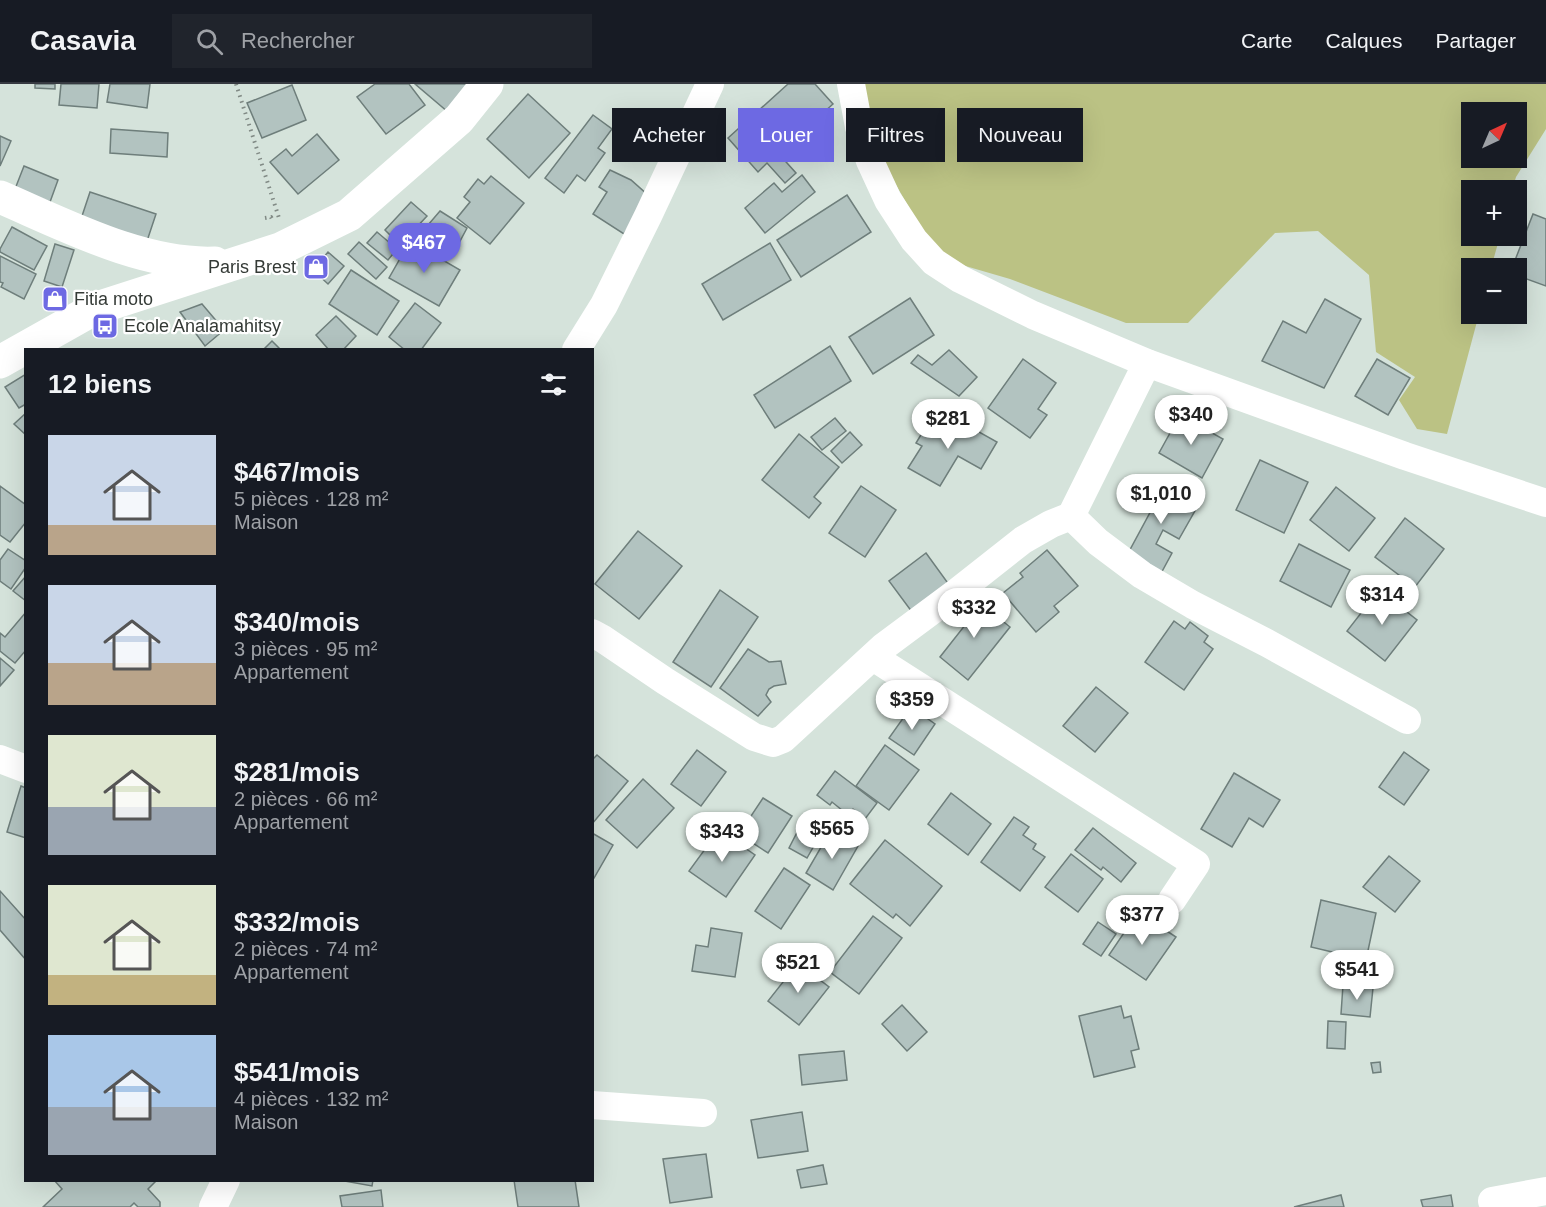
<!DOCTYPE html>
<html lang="fr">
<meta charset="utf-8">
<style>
:root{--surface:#171b24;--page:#20242c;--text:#f1f3f6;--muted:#9ea1a6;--line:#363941;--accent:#6d69e3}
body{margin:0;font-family:Helvetica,sans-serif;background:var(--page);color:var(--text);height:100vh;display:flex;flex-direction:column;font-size:22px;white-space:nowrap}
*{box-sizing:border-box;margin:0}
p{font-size:20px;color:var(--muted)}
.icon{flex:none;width:33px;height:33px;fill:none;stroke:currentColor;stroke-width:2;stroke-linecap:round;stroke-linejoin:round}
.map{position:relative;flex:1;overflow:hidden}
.panel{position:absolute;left:24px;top:264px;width:570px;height:834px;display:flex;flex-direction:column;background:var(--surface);border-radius:0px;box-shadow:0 6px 24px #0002}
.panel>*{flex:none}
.top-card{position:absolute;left:612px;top:24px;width:570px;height:54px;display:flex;gap:12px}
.needle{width:39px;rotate:44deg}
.controls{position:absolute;left:1461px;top:18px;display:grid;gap:12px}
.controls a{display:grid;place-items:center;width:66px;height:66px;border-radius:0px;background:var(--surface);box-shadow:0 6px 24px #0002;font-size:30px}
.price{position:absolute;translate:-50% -51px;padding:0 14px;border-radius:21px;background:#fff;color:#222;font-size:20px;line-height:39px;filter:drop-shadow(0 2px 3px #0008)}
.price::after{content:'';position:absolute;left:50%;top:36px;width:18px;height:14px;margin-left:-9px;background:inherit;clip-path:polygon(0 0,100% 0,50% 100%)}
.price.active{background:var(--accent);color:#fff}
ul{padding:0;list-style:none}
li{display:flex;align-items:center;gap:18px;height:150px;padding:0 24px}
li span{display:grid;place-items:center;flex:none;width:168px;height:120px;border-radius:0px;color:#555}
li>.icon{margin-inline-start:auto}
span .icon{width:72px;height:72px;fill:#fffc;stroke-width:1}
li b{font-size:26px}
h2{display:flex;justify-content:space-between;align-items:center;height:72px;padding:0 24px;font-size:26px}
.pill{padding:0 21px;border-radius:0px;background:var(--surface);box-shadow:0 6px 24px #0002;font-size:21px;line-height:54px}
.pill.active{background:var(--accent);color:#fff}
header{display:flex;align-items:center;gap:36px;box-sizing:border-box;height:84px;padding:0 30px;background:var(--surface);border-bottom:2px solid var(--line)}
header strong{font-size:28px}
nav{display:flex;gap:33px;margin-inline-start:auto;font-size:21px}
.search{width:420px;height:54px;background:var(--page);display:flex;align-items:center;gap:15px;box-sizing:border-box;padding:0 21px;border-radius:0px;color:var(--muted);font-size:22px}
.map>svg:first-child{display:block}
.green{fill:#bbc284;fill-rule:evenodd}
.building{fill:#b2c3c0;stroke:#6e7e7b;stroke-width:1.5}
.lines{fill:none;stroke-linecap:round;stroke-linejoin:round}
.path{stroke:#818a85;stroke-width:4;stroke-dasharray:1.5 4.5;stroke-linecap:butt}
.street{stroke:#fff;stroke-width:28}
.secondary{stroke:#fff;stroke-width:33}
.labels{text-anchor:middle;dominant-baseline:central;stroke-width:4.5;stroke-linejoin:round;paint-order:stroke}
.poi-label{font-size:18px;fill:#343a36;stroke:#fff;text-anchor:start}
</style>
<header>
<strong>Casavia</strong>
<div class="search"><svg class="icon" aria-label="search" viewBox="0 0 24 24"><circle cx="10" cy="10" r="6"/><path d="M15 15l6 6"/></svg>Rechercher</div>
<nav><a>Carte</a><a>Calques</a><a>Partager</a></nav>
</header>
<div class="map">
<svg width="1546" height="1123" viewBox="0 0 1546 1123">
<rect width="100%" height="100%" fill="#d5e3db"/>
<path class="green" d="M863 0H1546V45L1516 93 1512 106H1472V152H1500L1491 184H1472V230H1479L1447 350 1417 345 1399 316 1415 293 1376 268 1369 191 1318 147 1275 149 1188 239H1126L1010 195 938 174 876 66ZM1472 28H1516V74H1472Z"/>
<g class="building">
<path d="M35 0H55V5L35 4Z"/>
<path d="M61 0H99L97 24 59 21Z"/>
<path d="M110 0H150L147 24 107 18Z"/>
<path d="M375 0H409L425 21 386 50 357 13Z"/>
<path d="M415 0H473L448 28Z"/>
<path d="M788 0H815L833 20 778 69 796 89 785 99 767 79 758 88 728 54Z"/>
<path d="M292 1 306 36 262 54 247 19Z"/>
<path d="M528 10 570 49 529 94 487 55Z"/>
<path d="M593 31 612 45 598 64 605 69 585 97 577 91 564 109 545 94Z"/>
<path d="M111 45 168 49 167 73 110 69Z"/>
<path d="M317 50 339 76 298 110 270 78 286 65 292 72Z"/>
<path d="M0 52 11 57 0 82Z"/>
<path d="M24 82 58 96 50 118 15 105Z"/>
<path d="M610 86 631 96 649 112 624 150 593 130 607 108 599 103Z"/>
<path d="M802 91 815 108 765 149 745 124 774 99 782 108Z"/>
<path d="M491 92 524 119 490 160 457 134 470 118 464 113 478 95 484 100Z"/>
<path d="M90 108 156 130 145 163 79 141Z"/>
<path d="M847 111 871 148 801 193 777 156Z"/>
<path d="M411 118 427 132 400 161 385 146Z"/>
<path d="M440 127 467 144 451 174 416 155Z"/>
<path d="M1533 130 1546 135V202L1516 191V184H1512Z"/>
<path d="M12 143 47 162 34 186 0 168V165Z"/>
<path d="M377 148 397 165 388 176 367 159Z"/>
<path d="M410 157 460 186 439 222 389 194Z"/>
<path d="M359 158 387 183 376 195 348 170Z"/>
<path d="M770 159 791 196 723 236 702 200Z"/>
<path d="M55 160 74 166 62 203 44 197Z"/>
<path d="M328 168 344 182 328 200 313 186Z"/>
<path d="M0 172 36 190 24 215 1 203 3 199 0 198Z"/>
<path d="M351 186 399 217 377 251 329 220Z"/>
<path d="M910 214 934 251 873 290 849 253Z"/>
<path d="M1325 215 1361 235 1324 304 1262 277 1283 237 1306 249Z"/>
<path d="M415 219 441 239 421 266H405L389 253Z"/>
<path d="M202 220 224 246 205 262 180 228Z"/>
<path d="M336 232 356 252 343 266H329L316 251Z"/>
<path d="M272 257 281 266H263Z"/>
<path d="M830 262 851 297 775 344 754 311Z"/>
<path d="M949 266 977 293 959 312 911 279 918 271 932 281Z"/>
<path d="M1023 275 1056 299 1038 325 1047 331 1030 354 988 324Z"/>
<path d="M1377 275 1410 294 1388 331 1355 312Z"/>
<path d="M26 290V320L19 324 5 303Z"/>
<path d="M26 329V351L14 340Z"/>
<path d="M933 331 968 352 972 344 997 358 981 385 958 372 940 402 908 384 922 362 916 359Z"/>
<path d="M1180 331 1223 355 1202 394 1159 369Z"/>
<path d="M835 334 846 347 822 366 811 353Z"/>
<path d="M850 348 862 361 842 379 831 367Z"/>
<path d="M799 350 839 383 814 413 821 419 809 434 762 396Z"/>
<path d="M1260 376 1308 398 1284 449 1236 426Z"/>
<path d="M1154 393 1200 418 1179 455 1163 446 1156 460 1172 469 1159 493 1125 475 1153 423 1141 417Z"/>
<path d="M0 402 26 421V438L10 458 0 451Z"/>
<path d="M861 402 896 426 865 473 829 449Z"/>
<path d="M1336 403 1375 434 1349 467 1310 436Z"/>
<path d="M1405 434 1444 465 1415 503 1375 473Z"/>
<path d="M638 447 682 482 639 535 595 500Z"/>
<path d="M1299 460 1350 486 1331 523 1280 497Z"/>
<path d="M8 465 26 477V483L11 505 0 497V476Z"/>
<path d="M1047 466 1078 502 1054 522 1059 528 1036 548 1003 509 1023 493 1020 489Z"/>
<path d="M926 469 950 502 912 528 889 497Z"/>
<path d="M26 492V517L13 507Z"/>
<path d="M720 506 758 533 711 603 673 578Z"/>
<path d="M1379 506 1417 536 1385 577 1347 547Z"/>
<path d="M973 513 1010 543 968 596 940 573 966 540 957 533Z"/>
<path d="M26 528V566L15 579 0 567V549L5 553Z"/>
<path d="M1174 537 1185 545 1190 538 1208 552 1204 558 1213 565 1184 606 1145 578Z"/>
<path d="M748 565 769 578 781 577 786 600 774 602 769 605 766 611 771 618 758 632 720 604Z"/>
<path d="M0 574 14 586 0 602Z"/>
<path d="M1096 603 1128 629 1095 668 1063 642Z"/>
<path d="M911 623 935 640 914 671 889 654Z"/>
<path d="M885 661 919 686 889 726 856 702Z"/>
<path d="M697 666 726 688 701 722 671 700Z"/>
<path d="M1404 668 1429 686 1404 721 1379 703Z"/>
<path d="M597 671 628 697 592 740V676Z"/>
<path d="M835 687 877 719 865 735 853 725 848 731 832 718 830 721 817 711Z"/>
<path d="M1234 689 1280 716 1263 743 1249 734 1232 763 1201 745Z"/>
<path d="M643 695 674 724 637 764 606 736Z"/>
<path d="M21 702 26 704V754L7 748Z"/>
<path d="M951 709 991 740 968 771 928 740Z"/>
<path d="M763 714 792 732 768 769 739 750Z"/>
<path d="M1014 733 1029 743 1023 751 1036 760 1033 765 1045 773 1020 807 981 778Z"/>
<path d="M804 735 823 746 807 774 789 764Z"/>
<path d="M1093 744 1136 779 1121 798 1103 783 1101 786 1075 766Z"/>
<path d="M719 746 755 771 726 813 689 787Z"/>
<path d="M831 746 858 762 833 806 806 789Z"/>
<path d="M592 749 613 761 594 794 592 793Z"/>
<path d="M885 756 942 802 910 842 896 830 893 834 850 800Z"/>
<path d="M1071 770 1103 795 1078 828 1045 803Z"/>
<path d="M1389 772 1420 797 1395 828 1363 803Z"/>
<path d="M784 784 810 801 781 845 755 827Z"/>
<path d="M0 807 26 836V876L0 846Z"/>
<path d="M1321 816 1376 829 1366 876 1311 863Z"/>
<path d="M1138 828 1176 853 1146 896 1109 871Z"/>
<path d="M873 832 902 854 859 910 830 888Z"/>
<path d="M1098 838 1116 850 1101 872 1083 860Z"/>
<path d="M711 844 742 849 735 893 692 887 696 861 708 863Z"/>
<path d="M798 879 829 903 799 941 768 917Z"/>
<path d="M1343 901 1373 904 1370 933 1341 930Z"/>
<path d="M902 921 927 948 907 967 882 940Z"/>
<path d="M1121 922 1124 934 1131 932 1139 965 1131 967 1135 983 1094 993 1079 932Z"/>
<path d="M1328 937 1346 938 1345 965 1327 964Z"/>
<path d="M844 967 847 996 802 1001 799 971Z"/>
<path d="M1380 978 1381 988 1373 989 1371 979Z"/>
<path d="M802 1028 808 1067 758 1074 751 1036Z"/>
<path d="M706 1070 712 1113 670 1119 663 1075Z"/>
<path d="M823 1081 827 1100 801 1104 797 1086Z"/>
<path d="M54 1096H157L148 1105 160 1118V1123H138L134 1119 130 1123H43L62 1105Z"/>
<path d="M339 1096H373L372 1102Z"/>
<path d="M514 1096H575L579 1123H518Z"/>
<path d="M381 1106 383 1123H342L340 1112Z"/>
<path d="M1341 1111 1344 1123H1294Z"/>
<path d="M1451 1111 1453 1123H1423L1421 1116Z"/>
</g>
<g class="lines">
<g class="path">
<path d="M236 0 279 134"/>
<path d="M265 134 271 133 273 137"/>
</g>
<g class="street">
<path d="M851 0 859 43 870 77 888 116 914 156 934 178 960 195 1033 231 1147 279 1405 372 1546 419"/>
<path d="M576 266 604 221 648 132 710 0"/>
<path d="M1071 432 1098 458 1142 491 1193 521 1267 559 1407 636"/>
<path d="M592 549 603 555 665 597 754 653 773 659 783 655 883 563 957 508 1023 456 1051 440 1071 432 1147 279"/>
<path d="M873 573 1196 780 1172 816"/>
<path d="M0 675 26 685"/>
<path d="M592 1021 703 1029"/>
<path d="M1492 1117 1546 1107"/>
<path d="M213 1123 226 1096"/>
</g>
<g class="secondary">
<path d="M0 113C65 141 143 182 215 179"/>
<path d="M0 278 94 225 280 165 349 131 459 35 487 0"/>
</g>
</g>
<defs>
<g id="shop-square" transform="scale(1.35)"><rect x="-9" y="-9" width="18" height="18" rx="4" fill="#6d69e3" stroke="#fff"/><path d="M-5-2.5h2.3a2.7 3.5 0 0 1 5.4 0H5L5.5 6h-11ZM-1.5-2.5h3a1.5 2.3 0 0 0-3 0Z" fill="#fff"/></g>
<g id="bus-square" transform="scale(1.35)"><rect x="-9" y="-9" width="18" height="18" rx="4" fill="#6d69e3" stroke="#fff"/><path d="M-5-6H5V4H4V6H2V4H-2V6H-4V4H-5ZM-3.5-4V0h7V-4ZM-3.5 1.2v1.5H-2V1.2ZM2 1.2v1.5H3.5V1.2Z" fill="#fff"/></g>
</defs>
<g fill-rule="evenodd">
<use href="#shop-square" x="316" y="183"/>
<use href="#shop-square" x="55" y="215"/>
<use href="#bus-square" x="105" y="242"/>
</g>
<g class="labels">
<g class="poi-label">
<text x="296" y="183" text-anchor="end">Paris Brest</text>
<text x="74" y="215">Fitia moto</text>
<text x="124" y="242">Ecole Analamahitsy</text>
</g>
</g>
</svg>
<div class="controls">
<a><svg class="needle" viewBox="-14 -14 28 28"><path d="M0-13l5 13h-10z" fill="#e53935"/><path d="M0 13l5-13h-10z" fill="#9ea1a6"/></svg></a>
<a>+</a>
<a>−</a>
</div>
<b class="price active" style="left:424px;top:190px">$467</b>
<b class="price" style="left:1191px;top:362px">$340</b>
<b class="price" style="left:948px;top:366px">$281</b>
<b class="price" style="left:1161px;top:441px">$1,010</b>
<b class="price" style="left:1382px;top:542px">$314</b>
<b class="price" style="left:974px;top:555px">$332</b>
<b class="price" style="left:912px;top:647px">$359</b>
<b class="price" style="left:832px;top:776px">$565</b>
<b class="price" style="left:722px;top:779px">$343</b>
<b class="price" style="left:1142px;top:862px">$377</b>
<b class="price" style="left:798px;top:910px">$521</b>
<b class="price" style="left:1357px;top:917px">$541</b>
<div class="top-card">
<a class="pill">Acheter</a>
<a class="pill active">Louer</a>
<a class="pill">Filtres</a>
<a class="pill">Nouveau</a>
</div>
<section class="panel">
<h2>12 biens<svg class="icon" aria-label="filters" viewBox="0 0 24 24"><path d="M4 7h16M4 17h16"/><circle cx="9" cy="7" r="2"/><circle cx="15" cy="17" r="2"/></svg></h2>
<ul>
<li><span style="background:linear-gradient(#c9d6e8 75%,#b9a48a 0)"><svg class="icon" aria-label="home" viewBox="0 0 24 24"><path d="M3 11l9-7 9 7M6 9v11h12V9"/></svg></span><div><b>$467/mois</b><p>5 pièces · 128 m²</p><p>Maison</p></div></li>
<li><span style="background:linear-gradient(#c9d6e8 65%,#b9a48a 0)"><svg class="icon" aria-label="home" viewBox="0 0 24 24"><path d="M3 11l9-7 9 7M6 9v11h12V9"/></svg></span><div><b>$340/mois</b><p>3 pièces · 95 m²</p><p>Appartement</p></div></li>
<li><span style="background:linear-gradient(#dfe7d0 60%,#9aa5b1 0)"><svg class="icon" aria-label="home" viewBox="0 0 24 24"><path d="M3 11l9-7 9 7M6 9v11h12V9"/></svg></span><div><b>$281/mois</b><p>2 pièces · 66 m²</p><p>Appartement</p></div></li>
<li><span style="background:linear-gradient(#dfe7d0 75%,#c2b280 0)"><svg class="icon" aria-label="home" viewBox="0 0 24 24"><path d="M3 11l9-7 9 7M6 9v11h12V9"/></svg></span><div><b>$332/mois</b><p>2 pièces · 74 m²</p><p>Appartement</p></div></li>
<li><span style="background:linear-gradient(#a9c7e8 60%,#9aa5b1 0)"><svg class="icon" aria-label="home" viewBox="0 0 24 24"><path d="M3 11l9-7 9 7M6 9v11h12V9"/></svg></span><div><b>$541/mois</b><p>4 pièces · 132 m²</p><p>Maison</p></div></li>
</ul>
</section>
</div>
